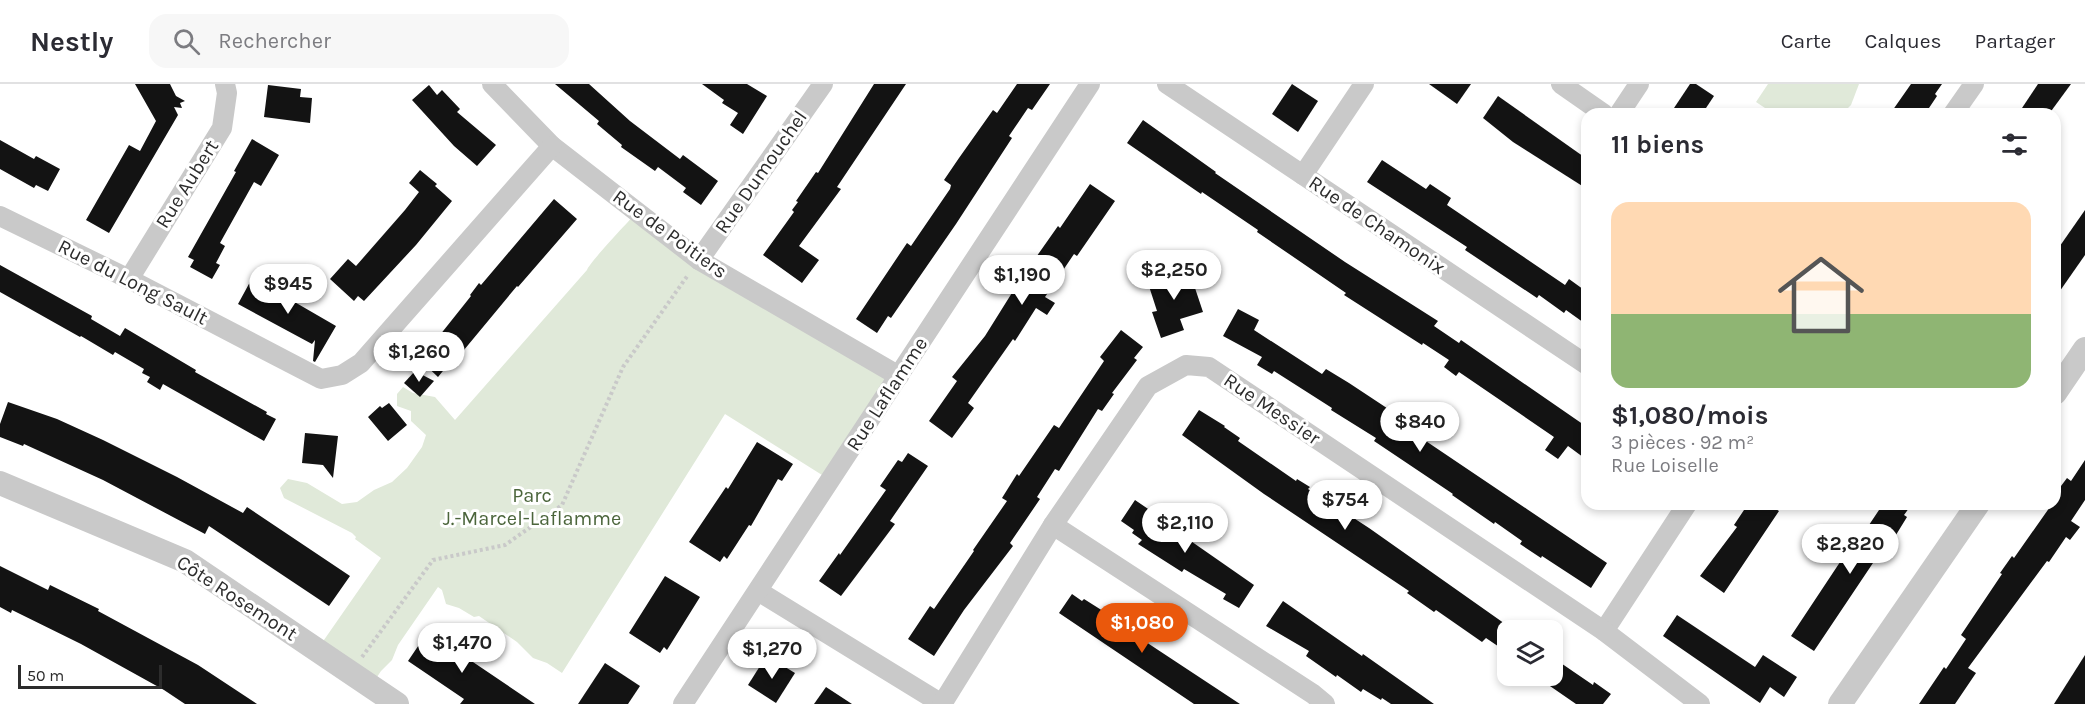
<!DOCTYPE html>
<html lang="fr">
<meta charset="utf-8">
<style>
:root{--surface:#fff;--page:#f7f7f7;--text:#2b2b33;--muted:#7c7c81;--line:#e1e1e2;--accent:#ea580c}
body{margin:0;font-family:Karla,sans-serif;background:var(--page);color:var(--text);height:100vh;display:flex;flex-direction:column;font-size:22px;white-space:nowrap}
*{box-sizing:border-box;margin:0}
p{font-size:20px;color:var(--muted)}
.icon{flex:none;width:33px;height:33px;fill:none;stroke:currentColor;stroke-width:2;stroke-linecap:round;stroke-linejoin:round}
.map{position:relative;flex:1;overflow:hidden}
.sheet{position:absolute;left:1581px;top:24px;width:480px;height:402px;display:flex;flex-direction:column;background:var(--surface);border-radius:18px;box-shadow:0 3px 9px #0003}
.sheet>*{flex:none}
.fabs{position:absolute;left:1497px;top:536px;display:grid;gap:12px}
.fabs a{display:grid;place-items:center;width:66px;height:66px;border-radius:12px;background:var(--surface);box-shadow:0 3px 9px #0003;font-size:30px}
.scale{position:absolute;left:18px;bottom:15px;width:144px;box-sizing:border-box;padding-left:6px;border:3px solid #2c2c2c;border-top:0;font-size:16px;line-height:21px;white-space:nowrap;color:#2c2c2c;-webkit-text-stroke:4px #fff;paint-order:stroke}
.price{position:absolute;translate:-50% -51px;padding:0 14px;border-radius:21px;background:#fff;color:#222;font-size:20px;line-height:39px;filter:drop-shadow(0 2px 3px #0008)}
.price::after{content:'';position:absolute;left:50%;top:36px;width:18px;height:14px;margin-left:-9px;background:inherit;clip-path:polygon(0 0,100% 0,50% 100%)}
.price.active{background:var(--accent);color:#fff}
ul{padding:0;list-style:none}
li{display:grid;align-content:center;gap:12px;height:318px;padding:0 30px}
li+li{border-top:2px solid var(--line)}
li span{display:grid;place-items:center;height:186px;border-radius:18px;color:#555}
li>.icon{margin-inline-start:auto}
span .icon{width:108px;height:108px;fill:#fffc;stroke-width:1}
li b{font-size:26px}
h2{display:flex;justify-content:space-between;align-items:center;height:72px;padding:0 30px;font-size:26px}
header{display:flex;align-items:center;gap:36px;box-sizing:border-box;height:84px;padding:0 30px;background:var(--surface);border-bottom:2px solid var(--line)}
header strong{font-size:28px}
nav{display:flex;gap:33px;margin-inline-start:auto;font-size:21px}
.search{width:420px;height:54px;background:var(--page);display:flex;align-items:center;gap:15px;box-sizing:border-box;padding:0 21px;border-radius:18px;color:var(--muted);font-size:22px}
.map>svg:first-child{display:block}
.green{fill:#e0e9d9}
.building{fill:#131313}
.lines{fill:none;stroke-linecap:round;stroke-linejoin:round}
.path{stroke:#c9c9c9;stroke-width:4;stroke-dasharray:3 3;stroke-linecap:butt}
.minor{stroke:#c9c9c9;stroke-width:20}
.tertiary{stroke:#c9c9c9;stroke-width:24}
.labels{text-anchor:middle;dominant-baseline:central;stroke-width:6;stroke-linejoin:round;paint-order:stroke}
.street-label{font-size:20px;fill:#2c2c2c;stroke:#fff}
.park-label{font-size:20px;fill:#4b653b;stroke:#fff}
</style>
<header>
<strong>Nestly</strong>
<div class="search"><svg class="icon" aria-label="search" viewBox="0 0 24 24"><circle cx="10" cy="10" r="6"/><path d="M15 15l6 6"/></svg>Rechercher</div>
<nav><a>Carte</a><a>Calques</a><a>Partager</a></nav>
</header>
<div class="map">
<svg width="2085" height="620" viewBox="0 0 2085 620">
<rect width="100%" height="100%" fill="#fff"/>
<g class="green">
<path d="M1768 0H1859L1851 21 1842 30H1774L1756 18Z"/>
<path d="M637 128 899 292 830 396 725 330 562 589 547 579 533 574 517 558 479 532 474 533 459 524 446 520 442 506 438 503 398 561 392 576 381 587 371 602 317 566 381 474 355 455 356 453 352 449 284 414 280 404 288 395 307 399 342 420 357 418 374 406 392 398 407 384 422 363 426 351 411 337V327L397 322V310L403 303 413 309 435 313 455 336 587 186C589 179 629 137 637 128Z"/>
</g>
<g class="building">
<path d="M135 0H170L176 12 185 17 180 19 182 24 174 23 178 31 109 149 86 136 129 61 140 67 156 37Z"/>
<path d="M555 0H589L630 37 680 75 683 71 718 97 701 121 683 108 686 104 658 83 655 87 621 63 622 61 597 40 599 37Z"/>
<path d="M702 0H747L767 12 743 50 730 41 738 29 722 19 724 16Z"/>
<path d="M874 0H906L837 103 841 105 799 162 819 176 802 199 763 171 794 128 792 126 798 118 796 117 816 88 818 89Z"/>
<path d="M1017 0H1050L1032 26 1028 24 1009 52 1012 54 956 140 891 234 888 232 877 249 856 235 907 159 911 162 950 105 951 101 944 96 959 74 993 26 997 29Z"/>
<path d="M1292 0 1318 17 1298 48 1272 30Z"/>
<path d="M1429 0H1471L1457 20Z"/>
<path d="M1690 0H1696L1714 12 1702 30H1670Z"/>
<path d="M1911 0H1942L1935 10 1937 12 1925 30H1890Z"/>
<path d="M2038 0H2071L2049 30H2018Z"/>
<path d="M268 1 301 5 300 13 312 14 310 39 264 33Z"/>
<path d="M429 1 437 11 442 6 460 25 457 28 496 61 477 82 454 62 412 16Z"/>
<path d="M1498 12 1587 75V105L1513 58 1483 34Z"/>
<path d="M1143 36 1216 88 1215 89 1345 178 1438 237 1434 242 1459 259 1461 256 1587 343V376L1568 362 1558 375 1545 366 1554 353 1459 288 1456 292 1444 283 1449 276 1423 259 1422 261 1344 211 1346 209 1257 148 1258 146 1202 108 1201 110 1127 59Z"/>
<path d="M252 55 279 71 261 102 254 98 220 159 225 162 216 179 220 181 212 195 190 183 194 176 188 173 236 88 234 87Z"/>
<path d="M0 56 34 75 36 72 60 85 48 107 36 101 34 104 0 85Z"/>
<path d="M1382 76 1426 105 1430 100 1451 114 1447 121 1565 201 1569 195 1587 208V241L1566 226 1564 229 1539 211 1537 214 1465 166 1467 163 1367 98Z"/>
<path d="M420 86 437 100 435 102 452 117 416 161 364 217 358 212 354 217 330 195 348 175 356 182 405 126 419 108 409 99Z"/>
<path d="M1090 100 1115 117 1077 172 1074 170 1045 213 1055 219 1047 231 1036 224 1015 257 1013 255 968 319 974 324 952 354 929 337 957 297 952 293 985 252 1020 196 1058 142 1060 144Z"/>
<path d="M554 115 577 135 518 203 517 202 449 284 447 282 438 293 420 276 471 212 470 211 479 199 481 201Z"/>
<path d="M2085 126V171L2055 214V169Z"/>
<path d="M0 181 92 232 91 235 120 252 125 244 196 286 195 288 267 328 266 330 276 335 264 357 163 300 160 306 147 298 150 293 142 289 144 285 115 268 113 271 81 252 80 253 0 208Z"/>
<path d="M1188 183 1203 228 1180 235 1184 246 1161 254 1152 228 1157 227 1147 196Z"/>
<path d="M250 198 258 202 260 198 336 242 315 278 313 277 315 256 312 260 238 220Z"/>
<path d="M1238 225 1259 236 1254 246 1322 290 1326 285 1349 299 1408 338 1405 343 1607 479 1591 504 1542 472 1541 474 1520 460 1522 457 1495 438 1494 440 1452 411 1453 410 1374 357 1376 354 1331 326 1332 324 1274 287 1272 290 1257 281 1262 273 1223 252Z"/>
<path d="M1121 246 1143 263 1134 274 1137 276 1112 309 1114 310 1102 327 1098 325 1059 387 1055 385 1037 413 1040 415 1010 459 1013 462 964 526 934 572 908 555 930 522 934 525 974 467 973 466 1007 417 1002 414 1017 390 1019 392 1054 341 1059 344 1104 277 1100 273Z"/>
<path d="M415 287 434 297 420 313 404 299Z"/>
<path d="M8 318 57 335 103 356 177 393 243 429 247 423 350 492 329 522 209 442 205 450 103 396 24 360 23 362 0 353V340Z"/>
<path d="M389 319 407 341 388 357 368 333 380 322 382 324Z"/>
<path d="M1199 326 1225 342 1224 343 1240 354 1238 357 1296 397 1297 395 1310 403 1308 405 1345 430 1346 429 1369 444 1508 542V569L1486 554 1482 558 1436 526 1434 528 1407 509 1409 507 1264 410 1182 351Z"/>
<path d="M305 349 338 352 333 394 323 381 302 379Z"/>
<path d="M757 358 793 380 782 397 778 395 751 442 749 441 727 475 724 472 720 478 689 458 726 403 728 405Z"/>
<path d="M908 369 928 382 890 437 895 440 841 512 819 497 839 469 840 471 886 406 880 402 898 376 902 378Z"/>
<path d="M2085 376V416L2071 437 2080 443 2070 456 2066 453 2049 478 2047 477 1968 584 1976 589 1955 620H1919L1944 583 1946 585 1966 555 1961 551 2002 490 2000 489 2012 472 2014 474 2052 420H2055L2058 412 2055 410 2067 394 2071 397Z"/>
<path d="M1135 416 1157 431 1155 435 1184 455 1185 453 1254 501 1239 524 1223 515 1226 510 1184 485 1182 488 1138 460 1142 456 1132 449 1134 446 1121 437Z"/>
<path d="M1748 420H1768L1779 427 1724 509 1700 492 1737 443 1734 441Z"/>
<path d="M1883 420H1912L1904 431 1907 433 1891 459 1889 458 1878 474 1877 473 1814 567 1791 552 1850 463 1853 465Z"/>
<path d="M0 482 48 506 50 501 99 525 98 527 198 581 257 620H185L164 606 81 560 12 526 11 529 0 523Z"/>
<path d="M665 492 700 513 667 566 664 563 660 569 629 549Z"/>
<path d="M1072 510 1082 517 1084 515 1103 527 1102 529 1240 620H1194L1059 529Z"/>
<path d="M1283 517 1362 572 1363 570 1434 620H1391L1382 614 1381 616 1363 605 1361 608 1337 591 1336 593 1306 572 1309 567 1266 542Z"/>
<path d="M1677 531 1755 583 1763 571 1797 593 1784 613 1770 603 1760 619 1663 552Z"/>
<path d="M429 546 470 576 535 620H460L464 615 408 577Z"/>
<path d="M2085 571V620H2054Z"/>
<path d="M1552 573 1593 601 1594 598 1611 610 1603 620H1576L1534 591H1552Z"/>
<path d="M772 575 795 589 776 619 748 601 760 582Z"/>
<path d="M605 579 640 602 628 620H578Z"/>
<path d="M826 603 852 620H814Z"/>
</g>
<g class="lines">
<path class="path" d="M362 573 433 476 505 461 562 421 623 283 688 191"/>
<g class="minor">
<path d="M492 0 552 62 699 176 899 292"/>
<path d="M1167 0 1587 281"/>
<path d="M1561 0 1604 30"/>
<path d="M1619 30 1639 0"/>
<path d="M1953 30 1974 0"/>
<path d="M1303 91 1364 0"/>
<path d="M0 132 129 195 321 295 342 291 361 279 552 62"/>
<path d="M699 176 823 0"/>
<path d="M129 195 222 44 227 9 225 0"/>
<path d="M1053 441 1313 610 1325 620"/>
<path d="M758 507 942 620"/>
<path d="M1604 547 1687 420"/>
<path d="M683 620 1090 0"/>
<path d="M942 620 1053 441 1148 302 1186 281 1209 283 1604 547 1700 620"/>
</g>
<g class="tertiary">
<path d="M2055 309 2085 265"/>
<path d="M0 399 185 477 397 620"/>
<path d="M1840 620 1978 420"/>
</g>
</g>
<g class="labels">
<g class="street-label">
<text transform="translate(761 88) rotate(-55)">Rue Dumouchel</text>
<text transform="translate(187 100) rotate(-58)">Rue Aubert</text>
<text transform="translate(1377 141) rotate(34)">Rue de Chamonix</text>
<text transform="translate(670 150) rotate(36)">Rue de Poitiers</text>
<text transform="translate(133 198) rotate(27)">Rue du Long Sault</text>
<text transform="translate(887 310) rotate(-57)">Rue Laflamme</text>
<text transform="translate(1272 325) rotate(34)">Rue Messier</text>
<text transform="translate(237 514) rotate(33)">Côte Rosemont</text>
</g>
<g class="park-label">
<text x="532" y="411">Parc<tspan x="532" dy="23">J.-Marcel-Laflamme</tspan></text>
</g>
</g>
</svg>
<div class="fabs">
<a><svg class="icon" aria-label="layers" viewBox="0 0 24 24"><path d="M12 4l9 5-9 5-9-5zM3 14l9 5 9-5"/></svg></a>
</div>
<div class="scale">50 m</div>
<b class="price" style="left:1174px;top:217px">$2,250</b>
<b class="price" style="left:1022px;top:222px">$1,190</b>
<b class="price" style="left:288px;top:231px">$945</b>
<b class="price" style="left:419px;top:299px">$1,260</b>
<b class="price" style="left:1420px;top:369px">$840</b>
<b class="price" style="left:1345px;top:447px">$754</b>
<b class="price" style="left:1185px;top:470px">$2,110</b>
<b class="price" style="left:1850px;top:491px">$2,820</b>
<b class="price active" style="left:1142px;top:570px">$1,080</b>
<b class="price" style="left:462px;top:590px">$1,470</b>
<b class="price" style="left:772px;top:596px">$1,270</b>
<section class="sheet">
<h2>11 biens<svg class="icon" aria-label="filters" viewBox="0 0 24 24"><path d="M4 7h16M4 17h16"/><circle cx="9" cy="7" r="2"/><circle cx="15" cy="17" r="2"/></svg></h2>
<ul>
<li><span style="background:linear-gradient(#ffd9b3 60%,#8fb573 0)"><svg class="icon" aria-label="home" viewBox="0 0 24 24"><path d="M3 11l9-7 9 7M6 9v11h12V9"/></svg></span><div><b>$1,080/mois</b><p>3 pièces · 92 m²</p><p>Rue Loiselle</p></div></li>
</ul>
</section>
</div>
